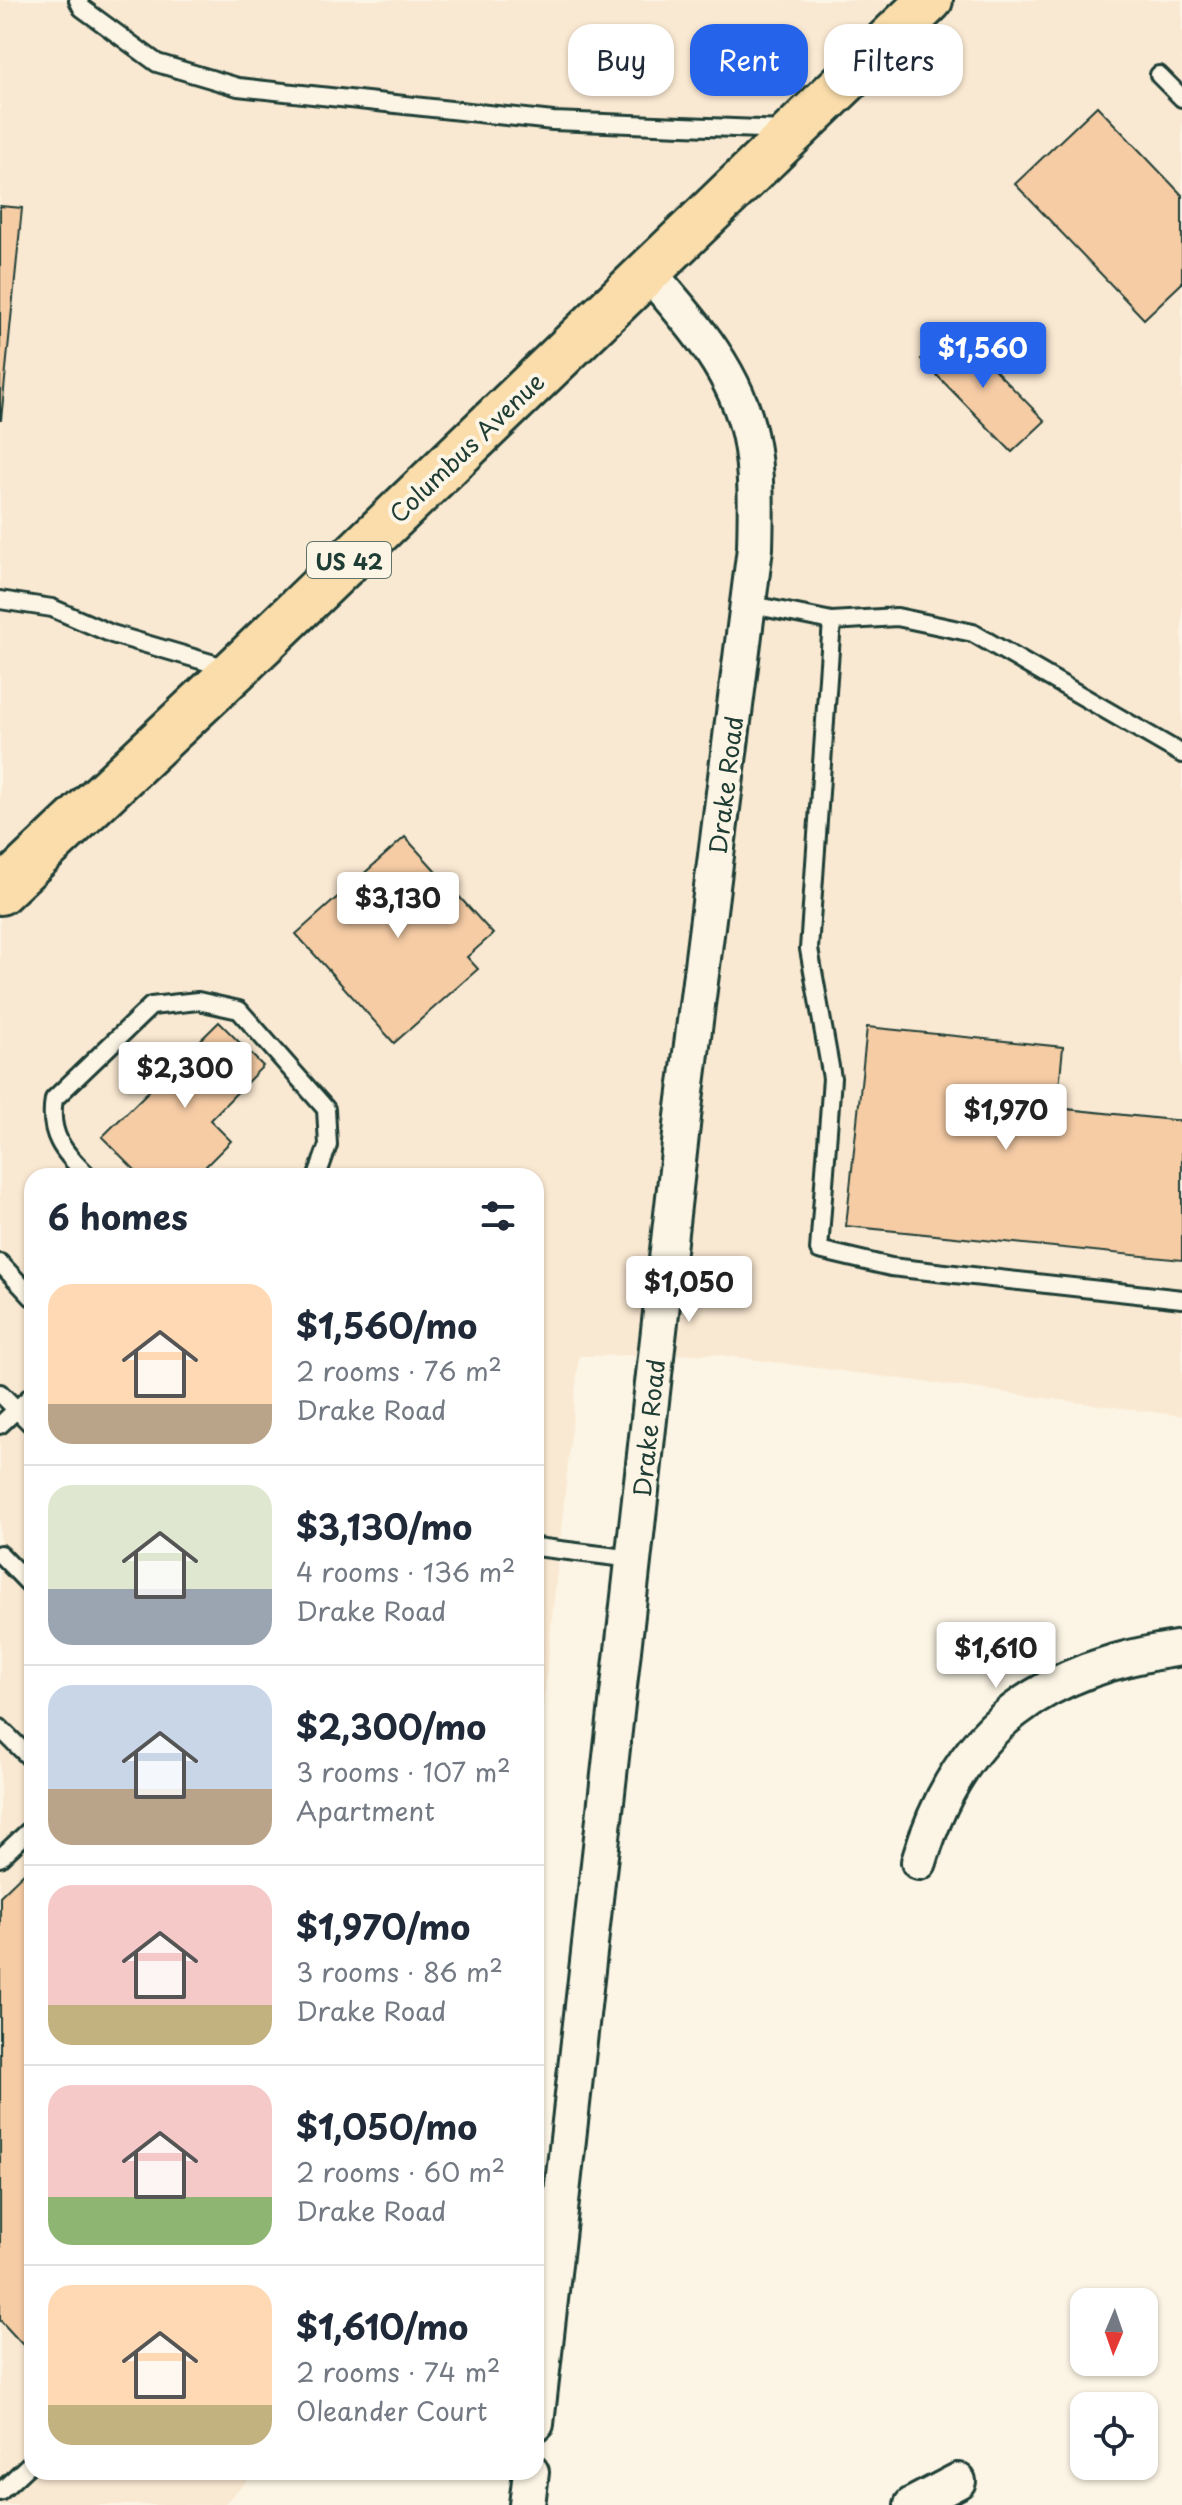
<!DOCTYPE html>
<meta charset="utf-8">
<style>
:root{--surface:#fff;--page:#f2f2f3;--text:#1f2937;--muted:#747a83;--line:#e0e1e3;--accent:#2563eb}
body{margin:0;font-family:"Playpen Sans",sans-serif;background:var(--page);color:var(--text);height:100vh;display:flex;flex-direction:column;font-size:30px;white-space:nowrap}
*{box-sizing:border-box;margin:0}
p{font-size:26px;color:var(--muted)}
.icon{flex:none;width:44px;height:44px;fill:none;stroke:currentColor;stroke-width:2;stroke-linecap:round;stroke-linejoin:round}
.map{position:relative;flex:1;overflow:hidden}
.sheet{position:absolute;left:24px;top:1168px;width:520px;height:1312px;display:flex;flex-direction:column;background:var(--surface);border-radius:24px;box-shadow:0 2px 6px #0004}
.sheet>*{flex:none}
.hud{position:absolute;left:568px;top:24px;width:494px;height:72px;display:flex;gap:16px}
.needle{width:52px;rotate:182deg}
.fabs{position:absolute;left:1070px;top:2288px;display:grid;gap:16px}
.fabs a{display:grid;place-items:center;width:88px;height:88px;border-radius:16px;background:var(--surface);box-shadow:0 2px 6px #0004;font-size:40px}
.price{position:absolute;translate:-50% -68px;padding:0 18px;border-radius:8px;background:#fff;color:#222;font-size:26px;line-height:52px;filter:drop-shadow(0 2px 4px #0008)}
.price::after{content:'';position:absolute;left:50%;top:48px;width:24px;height:18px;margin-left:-12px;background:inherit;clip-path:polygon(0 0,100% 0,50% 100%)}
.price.current{background:var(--accent);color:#fff}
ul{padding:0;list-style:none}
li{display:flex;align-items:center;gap:24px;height:200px;padding:0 24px}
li+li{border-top:2px solid var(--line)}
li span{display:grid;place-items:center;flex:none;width:224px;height:160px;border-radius:24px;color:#555}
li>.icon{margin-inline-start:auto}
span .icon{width:96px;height:96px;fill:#fffc;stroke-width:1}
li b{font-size:34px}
h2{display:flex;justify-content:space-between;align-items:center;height:96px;padding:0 24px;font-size:34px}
.pill{padding:0 28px;border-radius:24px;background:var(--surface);box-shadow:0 2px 6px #0004;font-size:28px;line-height:72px}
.pill.current{background:var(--accent);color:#fff}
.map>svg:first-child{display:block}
.built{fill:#fae9d2}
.building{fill:#f6cca5;stroke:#1f3d34;stroke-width:2}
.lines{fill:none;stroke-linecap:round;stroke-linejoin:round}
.lane-casing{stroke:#1f3d34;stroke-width:22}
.street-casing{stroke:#1f3d34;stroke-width:40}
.primary-casing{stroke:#1f3d34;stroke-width:50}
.lane{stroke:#fcf5e5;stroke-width:16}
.street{stroke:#fcf5e5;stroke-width:34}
.primary{stroke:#faddab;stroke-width:44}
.labels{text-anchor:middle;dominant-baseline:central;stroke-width:8;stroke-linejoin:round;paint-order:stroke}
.shield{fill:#fcf5e5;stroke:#617469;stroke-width:2}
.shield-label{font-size:22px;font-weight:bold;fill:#1f3d34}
.street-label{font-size:24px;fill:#1f3d34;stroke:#fcf5e5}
</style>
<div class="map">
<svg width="1182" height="2505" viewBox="0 0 1182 2505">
<rect width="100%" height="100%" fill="#fcf5e5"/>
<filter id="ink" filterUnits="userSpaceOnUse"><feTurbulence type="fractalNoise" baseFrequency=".0125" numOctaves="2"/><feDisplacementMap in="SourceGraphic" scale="16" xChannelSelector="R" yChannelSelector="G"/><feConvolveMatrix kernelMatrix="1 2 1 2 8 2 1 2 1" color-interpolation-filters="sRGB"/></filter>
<g filter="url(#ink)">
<path class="built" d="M0 0H1182V1416L712 1354 579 1356 536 1777V1176H32V2472H256L223 2505H0Z"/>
<g class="building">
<path d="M1097 106 1182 195V283L1144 319 1015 184Z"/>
<path d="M0 206 22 208 1 420H0Z"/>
<path d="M954 328 1045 421 1012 452 921 359Z"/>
<path d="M405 837 493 934 467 957 478 969 394 1043 296 934Z"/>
<path d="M219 1022 263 1066 210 1120 231 1141 196 1176H141L102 1137Z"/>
<path d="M867 1027 1063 1047 1057 1108 1182 1121V1260L846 1226Z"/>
<path d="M32 1865V2355L0 2320V1896Z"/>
</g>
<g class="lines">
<g class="lane-casing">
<g id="lane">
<path d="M78 0 82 8 157 63 238 87 553 121 786 130"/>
<path d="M1159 75 1182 98"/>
<path d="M0 600 52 608 112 634 231 669"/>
<path d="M747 604 832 621 897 617 973 633 1182 754"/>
<path d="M832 621 809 949 832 1078 819 1250 891 1267 1182 1299"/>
<path d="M88 1176C63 1152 48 1134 54 1099L151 1006 198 1001 239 1010 326 1109 328 1145 317 1176"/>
<path d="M0 1263 32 1297"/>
<path d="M0 1393 32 1425"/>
<path d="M0 1425 32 1395"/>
<path d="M536 1547 633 1559"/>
<path d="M0 1554 32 1587"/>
<path d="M0 1728 32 1760"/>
<path d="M0 1858 32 1828"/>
<path d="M0 2492 32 2462"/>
</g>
</g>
<g class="street-casing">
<g id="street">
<path d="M919 1862C959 1725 1045 1667 1182 1648"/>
<path d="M536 2424 684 1108 755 548C756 511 757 474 750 438 737 372 690 320 648 272"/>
<path d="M527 2505 531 2472"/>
<path d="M912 2505 958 2481"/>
</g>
</g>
<g class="primary-casing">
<path id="primary" d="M0 892 235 670 930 0"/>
</g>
<use href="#lane" class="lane"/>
<use href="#street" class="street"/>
<use href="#primary" class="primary"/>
</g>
</g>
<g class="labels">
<rect class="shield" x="307" y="542" width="84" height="36" rx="6"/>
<g class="shield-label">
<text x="349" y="560">US 42</text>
</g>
<g class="street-label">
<text transform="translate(466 447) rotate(-44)">Columbus Avenue</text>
<text transform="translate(725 785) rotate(-83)">Drake Road</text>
<text transform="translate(648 1428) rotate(-84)">Drake Road</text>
</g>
</g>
</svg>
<div class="fabs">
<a><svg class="needle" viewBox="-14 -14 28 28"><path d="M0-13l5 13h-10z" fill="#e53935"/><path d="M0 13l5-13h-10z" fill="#747a83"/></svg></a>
<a><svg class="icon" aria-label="locate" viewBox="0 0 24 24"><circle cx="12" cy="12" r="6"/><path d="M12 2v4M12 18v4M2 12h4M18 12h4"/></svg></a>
</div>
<b class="price current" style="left:983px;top:390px">$1,560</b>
<b class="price" style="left:398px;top:940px">$3,130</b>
<b class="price" style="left:185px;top:1110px">$2,300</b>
<b class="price" style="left:1006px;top:1152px">$1,970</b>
<b class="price" style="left:689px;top:1324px">$1,050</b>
<b class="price" style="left:996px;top:1690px">$1,610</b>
<div class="hud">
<a class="pill">Buy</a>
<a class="pill current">Rent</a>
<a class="pill">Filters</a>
</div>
<section class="sheet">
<h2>6 homes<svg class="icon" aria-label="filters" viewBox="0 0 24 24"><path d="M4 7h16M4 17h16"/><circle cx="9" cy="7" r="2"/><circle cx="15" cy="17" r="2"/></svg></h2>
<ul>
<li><span style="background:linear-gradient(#ffd9b3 75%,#b9a48a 0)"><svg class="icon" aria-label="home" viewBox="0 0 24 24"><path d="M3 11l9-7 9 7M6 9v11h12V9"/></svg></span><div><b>$1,560/mo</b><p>2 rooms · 76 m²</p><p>Drake Road</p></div></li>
<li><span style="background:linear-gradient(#dfe7d0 65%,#9aa5b1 0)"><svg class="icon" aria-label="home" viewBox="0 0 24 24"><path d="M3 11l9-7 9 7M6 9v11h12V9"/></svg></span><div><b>$3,130/mo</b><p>4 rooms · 136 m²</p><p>Drake Road</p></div></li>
<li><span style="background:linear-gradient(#c9d6e8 65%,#b9a48a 0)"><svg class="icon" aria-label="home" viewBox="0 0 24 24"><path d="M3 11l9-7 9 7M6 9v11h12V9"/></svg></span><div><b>$2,300/mo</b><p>3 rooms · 107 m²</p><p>Apartment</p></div></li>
<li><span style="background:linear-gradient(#f6c9c9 75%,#c2b280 0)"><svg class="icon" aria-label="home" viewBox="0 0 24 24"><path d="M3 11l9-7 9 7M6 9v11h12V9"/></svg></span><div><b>$1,970/mo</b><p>3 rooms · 86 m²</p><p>Drake Road</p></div></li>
<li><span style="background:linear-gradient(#f6c9c9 70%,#8fb573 0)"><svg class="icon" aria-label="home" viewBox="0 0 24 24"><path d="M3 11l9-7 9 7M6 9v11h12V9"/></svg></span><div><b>$1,050/mo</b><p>2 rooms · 60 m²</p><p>Drake Road</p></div></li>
<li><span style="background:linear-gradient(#ffd9b3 75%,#c2b280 0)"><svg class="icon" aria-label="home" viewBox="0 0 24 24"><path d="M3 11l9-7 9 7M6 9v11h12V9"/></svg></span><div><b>$1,610/mo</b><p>2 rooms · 74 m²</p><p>Oleander Court</p></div></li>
</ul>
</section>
</div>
